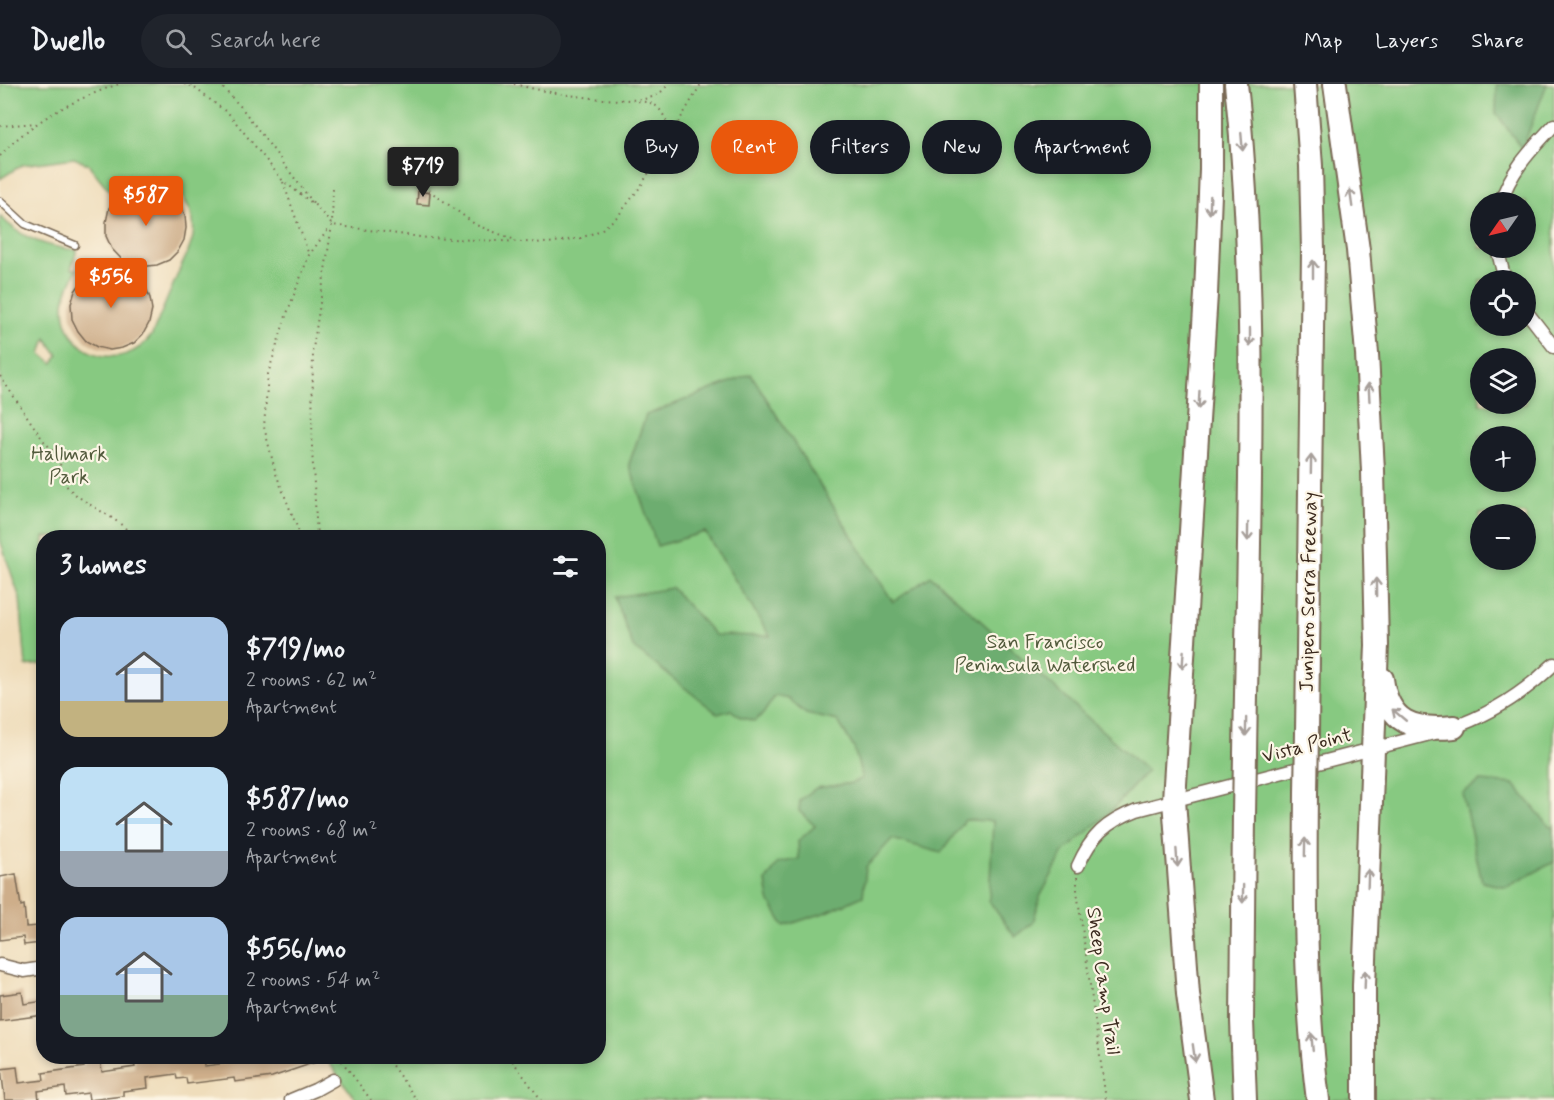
<!DOCTYPE html>
<meta charset="utf-8">
<style>
:root{--surface:#171b24;--page:#20242c;--text:#f1f3f6;--muted:#9ea1a6;--line:#363941;--accent:#ea580c}
body{margin:0;font-family:Mynerve,sans-serif;background:var(--page);color:var(--text);height:100vh;display:flex;flex-direction:column;font-size:22px;white-space:nowrap}
*{box-sizing:border-box;margin:0}
p{font-size:20px;color:var(--muted)}
.icon{flex:none;width:33px;height:33px;fill:none;stroke:currentColor;stroke-width:2;stroke-linecap:round;stroke-linejoin:round}
.map{position:relative;flex:1;overflow:hidden}
.drawer{position:absolute;left:36px;top:446px;width:570px;height:534px;display:flex;flex-direction:column;background:var(--surface);border-radius:24px;box-shadow:0 3px 9px #0003}
.drawer>*{flex:none}
.top-card{position:absolute;left:624px;top:36px;width:570px;height:54px;display:flex;gap:12px}
.needle{width:39px;rotate:236deg}
.buttons{position:absolute;left:1470px;top:108px;display:grid;gap:12px}
.buttons a{display:grid;place-items:center;width:66px;height:66px;border-radius:50%;background:var(--surface);box-shadow:0 3px 9px #0003;font-size:30px}
.price{position:absolute;translate:-50% -51px;padding:0 14px;border-radius:6px;background:var(--accent);color:#fff;font-size:20px;line-height:39px;filter:drop-shadow(0 2px 3px #0008)}
.price::after{content:'';position:absolute;left:50%;top:36px;width:18px;height:14px;margin-left:-9px;background:inherit;clip-path:polygon(0 0,100% 0,50% 100%)}
.price.active{background:#222;color:#fff}
ul{padding:0;list-style:none}
li{display:flex;align-items:center;gap:18px;height:150px;padding:0 24px}
li span{display:grid;place-items:center;flex:none;width:168px;height:120px;border-radius:18px;color:#555}
li>.icon{margin-inline-start:auto}
span .icon{width:72px;height:72px;fill:#fffc;stroke-width:1}
li b{font-size:26px}
h2{display:flex;justify-content:space-between;align-items:center;height:72px;padding:0 24px;font-size:26px}
.chip{padding:0 21px;border-radius:27px;background:var(--surface);box-shadow:0 3px 9px #0003;font-size:21px;line-height:54px}
.chip.active{background:var(--accent);color:#fff}
header{display:flex;align-items:center;gap:36px;box-sizing:border-box;height:84px;padding:0 30px;background:var(--surface);border-bottom:2px solid var(--line)}
header strong{font-size:28px}
nav{display:flex;gap:33px;margin-inline-start:auto;font-size:21px}
.search{width:420px;height:54px;background:var(--page);display:flex;align-items:center;gap:15px;box-sizing:border-box;padding:0 21px;border-radius:33px;color:var(--muted);font-size:22px}
.map>svg:first-child{display:block}
.green{fill:#87c981;stroke:#617a50;stroke-width:1.5;fill-rule:evenodd}
.forest{fill:#6dad6f;stroke:#546c46;stroke-width:1.5}
.building{fill:#ceae8a}
.lines{fill:none;stroke-linecap:round;stroke-linejoin:round}
.lane-casing{stroke:#7a6955;stroke-width:9}
.street-casing{stroke:#7a6955;stroke-width:15}
.highway-casing{stroke:#7a6955;stroke-width:26}
.path{stroke:#7a6955;stroke-width:2;stroke-dasharray:1.5 4.5;stroke-linecap:butt}
.lane{stroke:#fff;stroke-width:6}
.street{stroke:#fff;stroke-width:12}
.highway{stroke:#fff;stroke-width:22}
.highway-bridge-casing{stroke:#7a6955;stroke-width:26;stroke-linecap:butt}
.highway-bridge{stroke:#fff;stroke-width:22}
.oneway{stroke:#a79f9a}
.labels{text-anchor:middle;dominant-baseline:central;stroke-width:4.5;stroke-linejoin:round;paint-order:stroke}
.park-label{font-size:20px;fill:#525a3c;stroke:#fcf5e5}
.street-label{font-size:20px;fill:#3b2a1e;stroke:#fcf5e5}
</style>
<header>
<strong>Dwello</strong>
<div class="search"><svg class="icon" aria-label="search" viewBox="0 0 24 24"><circle cx="10" cy="10" r="6"/><path d="M15 15l6 6"/></svg>Search here</div>
<nav><a>Map</a><a>Layers</a><a>Share</a></nav>
</header>
<div class="map">
<svg width="1554" height="1016" viewBox="0 0 1554 1016">
<rect width="100%" height="100%" fill="#fcf5e5"/>
<filter id="ink" filterUnits="userSpaceOnUse"><feTurbulence type="fractalNoise" baseFrequency=".0167" numOctaves="2"/><feDisplacementMap in="SourceGraphic" scale="12" xChannelSelector="R" yChannelSelector="G"/><feConvolveMatrix kernelMatrix="1 2 1 2 8 2 1 2 1" color-interpolation-filters="sRGB"/></filter>
<filter id="wash" filterUnits="userSpaceOnUse"><feTurbulence type="fractalNoise" baseFrequency=".008" numOctaves="4" result="noise"/><feDisplacementMap in="SourceGraphic" scale="24" xChannelSelector="R" yChannelSelector="G"/><feGaussianBlur stdDeviation="1.35" result="paint"/><feColorMatrix in="noise" values="0 0 0 0 0 0 0 0 0 0 0 0 0 0 0 0 0 1.4 0 .05"/><feComposite in="paint" operator="in"/></filter>
<g filter="url(#wash)">
<rect width="100%" height="100%" fill="#efddbb"/>
<path class="green" d="M0 0H1554V1016H356L324 972H598V453H44L43 580 26 582 20 515 0 456V132C22 155 47 163 77 166L71 185H77C72 196 64 210 64 221 63 272 122 291 152 251 161 229 170 208 179 187 184 176 191 164 193 152 196 132 186 110 168 101 147 91 130 98 112 110L88 80 74 74 22 81 0 95ZM1480 118H1526V164H1480ZM1480 196H1526V242H1480ZM46 254 58 271 53 279 41 270ZM1480 274H1526V320H1480ZM1480 352H1526V398H1480ZM1480 430H1526V476H1480Z"/>
<g class="forest">
<path d="M1497 0H1547L1522 65 1496 29Z"/>
<path d="M751 290 893 518 931 492 1147 687 1113 725 1064 768 1040 813 1033 839 1015 853 989 817 993 737 965 736 941 769 892 755 866 783 863 812 827 828 784 842 769 816 766 797 778 779 799 775 798 757 815 742 799 727 800 716 816 704 852 699 862 694 854 664 838 637 806 630 788 615 775 612 763 630 754 637 740 633 731 626 718 630 633 563 615 513 672 504 715 551 770 552 705 448 657 462 629 380 646 331Z"/>
<path d="M1481 697 1514 700 1550 743H1554V778L1507 803 1482 798 1462 709Z"/>
</g>
<g id="blocks">
<g class="building">
<path d="M143 102 157 103 170 109 179 119 185 131 186 144 184 156 178 167 169 176 157 181 130 184 112 165 106 152V138L109 124 118 113 129 105Z"/>
<path d="M418 107 430 109 429 121 417 120Z"/>
<path d="M108 184 130 187 145 202 150 214 152 226 149 239 143 250 134 259 122 264 110 266 97 263 86 257 78 247 72 235 71 220 75 207 83 196 95 188Z"/>
<path d="M16 790 21 822 24 821 26 843 39 842 41 859 24 861 23 853 0 856V793Z"/>
<path d="M22 908 24 920 44 917V931L0 937V911Z"/>
<path d="M133 972H161L162 977 204 972 205 982 226 979 225 972H327L328 974 272 993 235 998 234 994 187 1000 186 994 177 995 176 990 147 994 148 1004 123 1007V1012L89 1016 88 1009 66 1012 65 1003 38 1007 39 1016H5L1 985 17 983 19 999 44 996 43 989 84 983V977L100 975 102 988 135 983Z"/>
</g>
</g>
</g>
<g filter="url(#ink)">
<use href="#blocks" fill-opacity="0" stroke="#7a6955" stroke-width="1.5"/>
<g class="lines">
<g class="lane-casing">
<path id="lane" d="M0 117 25 140 75 161"/>
</g>
<g class="street-casing">
<g id="street">
<path d="M1501 118C1510 87 1533 64 1554 41"/>
<path d="M1497 164 1505 196"/>
<path d="M1526 227 1554 263"/>
<path d="M1451 644C1490 631 1524 609 1554 580"/>
<path d="M1078 782C1091 752 1106 738 1137 726L1434 649"/>
<path d="M0 881 24 887 44 884"/>
<path d="M291 1016 315 1006 333 996"/>
</g>
</g>
<g class="highway-casing">
<g id="highway">
<path d="M1236 0C1260 222 1248 447 1245 671"/>
<path d="M1305 0 1311 82 1313 167 1307 649"/>
<path d="M1335 0 1358 166 1367 270 1373 387 1377 561 1364 902V1016"/>
<path d="M1382 595C1388 640 1414 647 1454 643"/>
<path d="M1306 709C1305 812 1305 914 1318 1016"/>
<path d="M1244 731 1242 937 1245 1016"/>
<path d="M1202 1016 1188 910 1174 716 1206 210 1211 85V0"/>
</g>
</g>
<g class="path">
<path d="M184 0 192 2 229 30 283 97 316 122 332 141 428 154 548 159 581 154 601 146 618 132 641 102 701 0"/>
<path d="M219 0 241 23 314 120"/>
<path d="M514 0C542 8 628 23 655 12 660 10 665 4 669 0"/>
<path d="M638 17C643 18 649 18 653 20 662 24 670 42 669 51"/>
<path d="M0 42 36 39"/>
<path d="M0 72C31 37 75 15 119 0"/>
<path d="M283 98 309 171"/>
<path d="M421 108V104L430 107 476 141 515 156"/>
<path d="M0 292 43 356 61 376C60 381 59 387 60 391 70 418 117 429 133 453"/>
<path d="M299 453V448L276 390 264 343 268 290 286 232 309 171 330 143"/>
<path d="M317 453 312 365 313 265 332 141 333 105"/>
<path d="M1077 793V807L1106 1016"/>
<path d="M338 972 371 1016"/>
<path d="M385 972 417 1016"/>
<path d="M509 972 541 1016"/>
</g>
<use href="#lane" class="lane"/>
<use href="#street" class="street"/>
<use href="#highway" class="highway"/>
<g class="highway-bridge-casing">
<g id="highway-bridge">
<path d="M1306 709 1307 649"/>
<path d="M1244 731 1245 671"/>
</g>
</g>
<use href="#highway-bridge" class="highway-bridge"/>
</g>
<defs><path id="oneway-shaft" d="M-6 0H5M1.5-3L5.5 0L1.5 3" fill="none" stroke-width="1.6" stroke-linecap="round" stroke-linejoin="round" transform="scale(1.5)"/></defs>
<g class="oneway">
<use href="#oneway-shaft" transform="translate(1242 58) rotate(85)"/>
<use href="#oneway-shaft" transform="translate(1351 114) rotate(-98)"/>
<use href="#oneway-shaft" transform="translate(1210 121) rotate(92)"/>
<use href="#oneway-shaft" transform="translate(1313 185) rotate(-90)"/>
<use href="#oneway-shaft" transform="translate(1250 253) rotate(90)"/>
<use href="#oneway-shaft" transform="translate(1369 308) rotate(-93)"/>
<use href="#oneway-shaft" transform="translate(1199 316) rotate(93)"/>
<use href="#oneway-shaft" transform="translate(1311 380) rotate(-89)"/>
<use href="#oneway-shaft" transform="translate(1248 448) rotate(91)"/>
<use href="#oneway-shaft" transform="translate(1376 503) rotate(-91)"/>
<use href="#oneway-shaft" transform="translate(1183 576) rotate(94)"/>
<use href="#oneway-shaft" transform="translate(1399 631) rotate(-140)"/>
<use href="#oneway-shaft" transform="translate(1246 643) rotate(91)"/>
<use href="#oneway-shaft" transform="translate(1305 763) rotate(-89)"/>
<use href="#oneway-shaft" transform="translate(1177 774) rotate(86)"/>
<use href="#oneway-shaft" transform="translate(1368 794) rotate(-88)"/>
<use href="#oneway-shaft" transform="translate(1243 810) rotate(91)"/>
<use href="#oneway-shaft" transform="translate(1365 895) rotate(-88)"/>
<use href="#oneway-shaft" transform="translate(1312 958) rotate(-95)"/>
<use href="#oneway-shaft" transform="translate(1194 969) rotate(82)"/>
</g>
</g>
<g class="labels">
<g class="park-label">
<text x="69" y="370">Hallmark<tspan x="69" dy="23">Park</tspan></text>
<text x="1045" y="558">San Francisco<tspan x="1045" dy="23">Peninsula Watershed</tspan></text>
</g>
<g class="street-label">
<text transform="translate(1309 508) rotate(-89)">Junipero Serra Freeway</text>
<text transform="translate(1307 662) rotate(-14)">Vista Point</text>
<text transform="translate(1103 897) rotate(82)">Sheep Camp Trail</text>
</g>
</g>
</svg>
<div class="buttons">
<a><svg class="needle" viewBox="-14 -14 28 28"><path d="M0-13l5 13h-10z" fill="#e53935"/><path d="M0 13l5-13h-10z" fill="#9ea1a6"/></svg></a>
<a><svg class="icon" aria-label="locate" viewBox="0 0 24 24"><circle cx="12" cy="12" r="6"/><path d="M12 2v4M12 18v4M2 12h4M18 12h4"/></svg></a>
<a><svg class="icon" aria-label="layers" viewBox="0 0 24 24"><path d="M12 4l9 5-9 5-9-5zM3 14l9 5 9-5"/></svg></a>
<a>+</a>
<a>−</a>
</div>
<b class="price active" style="left:423px;top:114px">$719</b>
<b class="price" style="left:146px;top:143px">$587</b>
<b class="price" style="left:111px;top:225px">$556</b>
<div class="top-card">
<a class="chip">Buy</a>
<a class="chip active">Rent</a>
<a class="chip">Filters</a>
<a class="chip">New</a>
<a class="chip">Apartment</a>
</div>
<section class="drawer">
<h2>3 homes<svg class="icon" aria-label="filters" viewBox="0 0 24 24"><path d="M4 7h16M4 17h16"/><circle cx="9" cy="7" r="2"/><circle cx="15" cy="17" r="2"/></svg></h2>
<ul>
<li><span style="background:linear-gradient(#a9c7e8 70%,#c2b280 0)"><svg class="icon" aria-label="home" viewBox="0 0 24 24"><path d="M3 11l9-7 9 7M6 9v11h12V9"/></svg></span><div><b>$719/mo</b><p>2 rooms · 62 m²</p><p>Apartment</p></div></li>
<li><span style="background:linear-gradient(#bfe0f5 70%,#9aa5b1 0)"><svg class="icon" aria-label="home" viewBox="0 0 24 24"><path d="M3 11l9-7 9 7M6 9v11h12V9"/></svg></span><div><b>$587/mo</b><p>2 rooms · 68 m²</p><p>Apartment</p></div></li>
<li><span style="background:linear-gradient(#a9c7e8 65%,#7fa58c 0)"><svg class="icon" aria-label="home" viewBox="0 0 24 24"><path d="M3 11l9-7 9 7M6 9v11h12V9"/></svg></span><div><b>$556/mo</b><p>2 rooms · 54 m²</p><p>Apartment</p></div></li>
</ul>
</section>
</div>
